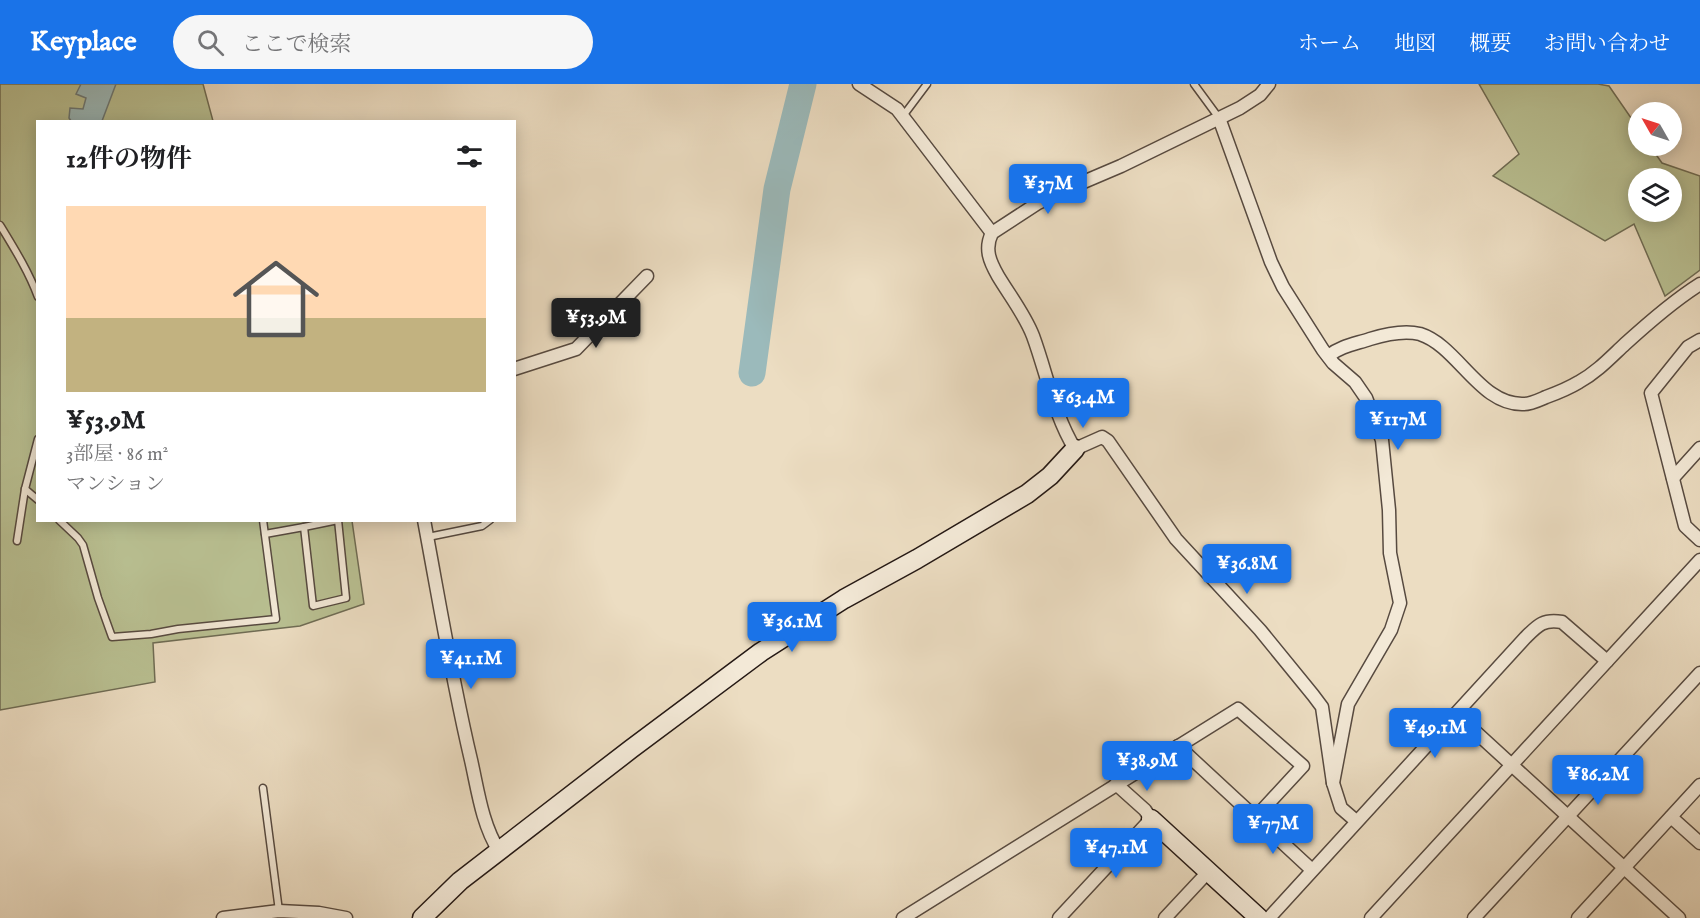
<!DOCTYPE html>
<html lang="ja">
<meta charset="utf-8">
<style>
:root{--surface:#fff;--page:#f6f6f6;--text:#202124;--muted:#757577;--line:#e0e0e0;--accent:#1a73e8}
body{margin:0;font-family:"IM FELL English","Noto Serif JP",serif;background:var(--page);color:var(--text);height:100vh;display:flex;flex-direction:column;font-size:22px;white-space:nowrap}
*{box-sizing:border-box;margin:0}
p{font-size:20px;color:var(--muted)}
.icon{flex:none;width:33px;height:33px;fill:none;stroke:currentColor;stroke-width:2;stroke-linecap:round;stroke-linejoin:round}
.map{position:relative;flex:1;overflow:hidden}
.panel{position:absolute;left:36px;top:36px;width:480px;height:402px;display:flex;flex-direction:column;background:var(--surface);border-radius:0px;box-shadow:0 3px 15px #0003}
.panel>*{flex:none}
.needle{width:39px;rotate:309deg}
.fabs{position:absolute;left:1628px;top:18px;display:grid;gap:12px}
.fabs a{display:grid;place-items:center;width:54px;height:54px;border-radius:50%;background:var(--surface);box-shadow:0 3px 15px #0003;font-size:30px}
.price{position:absolute;translate:-50% -51px;padding:0 14px;border-radius:6px;background:var(--accent);color:#fff;font-size:20px;line-height:39px;filter:drop-shadow(0 2px 3px #0008)}
.price::after{content:'';position:absolute;left:50%;top:36px;width:18px;height:14px;margin-left:-9px;background:inherit;clip-path:polygon(0 0,100% 0,50% 100%)}
.price.current{background:#222;color:#fff}
ul{padding:0;list-style:none}
li{display:grid;align-content:center;gap:12px;height:318px;padding:0 30px}
li+li{border-top:2px solid var(--line)}
li span{display:grid;place-items:center;height:186px;border-radius:0px;color:#555}
li>.icon{margin-inline-start:auto}
span .icon{width:108px;height:108px;fill:#fffc;stroke-width:1}
li b{font-size:26px}
h2{display:flex;justify-content:space-between;align-items:center;height:72px;padding:0 30px;font-size:26px}
header{display:flex;align-items:center;gap:36px;box-sizing:border-box;height:84px;padding:0 30px;background:var(--accent);color:#fff}
header strong{font-size:28px}
nav{display:flex;gap:33px;margin-inline-start:auto;font-size:21px}
.search{width:420px;height:54px;background:var(--page);display:flex;align-items:center;gap:15px;box-sizing:border-box;padding:0 21px;border-radius:33px;color:var(--muted);font-size:22px}
.map>svg:first-child{display:block}
.green{fill:#b9c092;stroke:#6f6c54;stroke-width:1.5;fill-rule:evenodd}
.water{fill:#9bbabb;stroke:#6c7a79;stroke-width:1.5}
.lines{fill:none;stroke-linecap:round;stroke-linejoin:round}
.river{stroke:#9bbabb;stroke-width:27}
.lane-casing{stroke:#574a40;stroke-width:9}
.street-casing{stroke:#574a40;stroke-width:15}
.secondary-casing{stroke:#251915;stroke-width:21}
.lane{stroke:#f3e9d7;stroke-width:6}
.street{stroke:#f3e9d7;stroke-width:12}
.secondary{stroke:#f3e9d7;stroke-width:18}
</style>
<header>
<strong>Keyplace</strong>
<div class="search"><svg class="icon" aria-label="search" viewBox="0 0 24 24"><circle cx="10" cy="10" r="6"/><path d="M15 15l6 6"/></svg>ここで検索</div>
<nav><a>ホーム</a><a>地図</a><a>概要</a><a>お問い合わせ</a></nav>
</header>
<div class="map">
<svg width="1700" height="834" viewBox="0 0 1700 834">
<rect width="100%" height="100%" fill="#ecddc2"/>
<filter id="stains"><feTurbulence type="fractalNoise" baseFrequency=".00333" numOctaves="4"/><feColorMatrix values="0 0 0 0 .2 0 0 0 0 .09 0 0 0 0 .02 0 0 0 .5 -.17"/></filter>
<radialGradient id="worn" r=".72"><stop offset=".6" stop-color="#630" stop-opacity="0"/><stop offset="1" stop-color="#630" stop-opacity=".3"/></radialGradient>
<g class="green">
<path d="M0 0H203L213 37 38 38V436L352 437 364 520 300 542 153 559 155 598 0 626Z"/>
<path d="M1479 0H1598L1609 2 1638 44V62H1650L1662 79 1700 92V186L1665 212 1634 140 1605 157 1493 92 1519 70ZM1671 94V128H1638V94Z"/>
</g>
<path class="water" d="M81 0H116L102 37H71L69 34 70 24 83 25 86 14 76 10Z"/>
<g class="lines">
<path class="river" d="M752 289 777 105 803 0"/>
<g class="lane-casing">
<g id="lane">
<path d="M1194 0 1219 34"/>
<path d="M903 32 927 0"/>
<path d="M0 141C14 164 29 188 38 213"/>
<path d="M25 405 38 416"/>
<path d="M59 436 78 454 83 461 98 514 112 553 151 550 178 545 276 535 263 436"/>
<path d="M338 436 304 443 313 522 346 514 338 436"/>
<path d="M265 450 304 443"/>
<path d="M428 453 482 442 490 436"/>
<path d="M17 457 25 405 38 355"/>
<path d="M263 704 279 827"/>
</g>
</g>
<g class="street-casing">
<g id="street">
<path d="M859 0 897 25 992 149"/>
<path d="M1269 0 1260 11 1240 24 1121 82 1067 105 1038 119 992 149C984 165 990 178 998 192 1010 212 1025 231 1033 252 1047 290 1054 331 1075 365L1102 353 1108 357 1176 455 1260 546 1313 611 1322 623 1333 699"/>
<path d="M1219 34 1271 178 1283 203 1323 266 1333 279 1355 298 1366 314 1382 356 1389 426 1390 469 1400 519 1391 546 1348 620 1333 699 1341 724 1356 737"/>
<path d="M1700 256 1688 263 1651 309 1685 442 1700 456"/>
<path d="M1328 272C1341 262 1355 260 1370 255 1386 250 1404 246 1420 250 1458 262 1480 322 1524 320 1531 320 1539 316 1546 313 1557 309 1569 304 1579 298 1597 288 1610 274 1625 260 1648 239 1673 217 1700 200"/>
<path d="M514 285 576 265 647 192"/>
<path d="M1673 394 1700 364"/>
<path d="M424 436C439 516 452 596 471 676 478 707 482 740 499 767"/>
<path d="M1456 630 1679 834"/>
<path d="M1178 662 1312 786"/>
<path d="M1671 733 1700 759"/>
<path d="M223 834 279 827 319 829 346 834"/>
<path d="M903 834 1238 625 1303 682 1255 734"/>
<path d="M1059 834 1151 735 1145 726 1116 700"/>
<path d="M1165 834 1208 788"/>
<path d="M1269 834 1525 554C1538 541 1543 535 1562 538L1607 577"/>
<path d="M1371 834 1700 476"/>
<path d="M1474 834 1700 589"/>
<path d="M1578 834 1700 701"/>
</g>
</g>
<g class="secondary-casing">
<g id="secondary">
<path d="M1151 735 1259 834"/>
<path d="M422 834 460 797 631 665 761 568 844 515 917 475 1027 410 1050 392 1075 365"/>
</g>
</g>
<use href="#lane" class="lane"/>
<use href="#street" class="street"/>
<use href="#secondary" class="secondary"/>
</g>
<rect width="100%" height="100%" filter="url(#stains)"/>
<rect width="100%" height="100%" fill="url(#worn)"/>
</svg>
<div class="fabs">
<a><svg class="needle" viewBox="-14 -14 28 28"><path d="M0-13l5 13h-10z" fill="#e53935"/><path d="M0 13l5-13h-10z" fill="#757577"/></svg></a>
<a><svg class="icon" aria-label="layers" viewBox="0 0 24 24"><path d="M12 4l9 5-9 5-9-5zM3 14l9 5 9-5"/></svg></a>
</div>
<b class="price" style="left:1048px;top:131px">¥37M</b>
<b class="price current" style="left:596px;top:265px">¥53.9M</b>
<b class="price" style="left:1083px;top:345px">¥63.4M</b>
<b class="price" style="left:1398px;top:367px">¥117M</b>
<b class="price" style="left:1247px;top:511px">¥36.8M</b>
<b class="price" style="left:792px;top:569px">¥36.1M</b>
<b class="price" style="left:471px;top:606px">¥41.1M</b>
<b class="price" style="left:1435px;top:675px">¥49.1M</b>
<b class="price" style="left:1147px;top:708px">¥38.9M</b>
<b class="price" style="left:1598px;top:722px">¥86.2M</b>
<b class="price" style="left:1273px;top:771px">¥77M</b>
<b class="price" style="left:1116px;top:795px">¥47.1M</b>
<section class="panel">
<h2>12件の物件<svg class="icon" aria-label="filters" viewBox="0 0 24 24"><path d="M4 7h16M4 17h16"/><circle cx="9" cy="7" r="2"/><circle cx="15" cy="17" r="2"/></svg></h2>
<ul>
<li><span style="background:linear-gradient(#ffd9b3 60%,#c2b280 0)"><svg class="icon" aria-label="home" viewBox="0 0 24 24"><path d="M3 11l9-7 9 7M6 9v11h12V9"/></svg></span><div><b>¥53.9M</b><p>3部屋 · 86 m²</p><p>マンション</p></div></li>
</ul>
</section>
</div>
